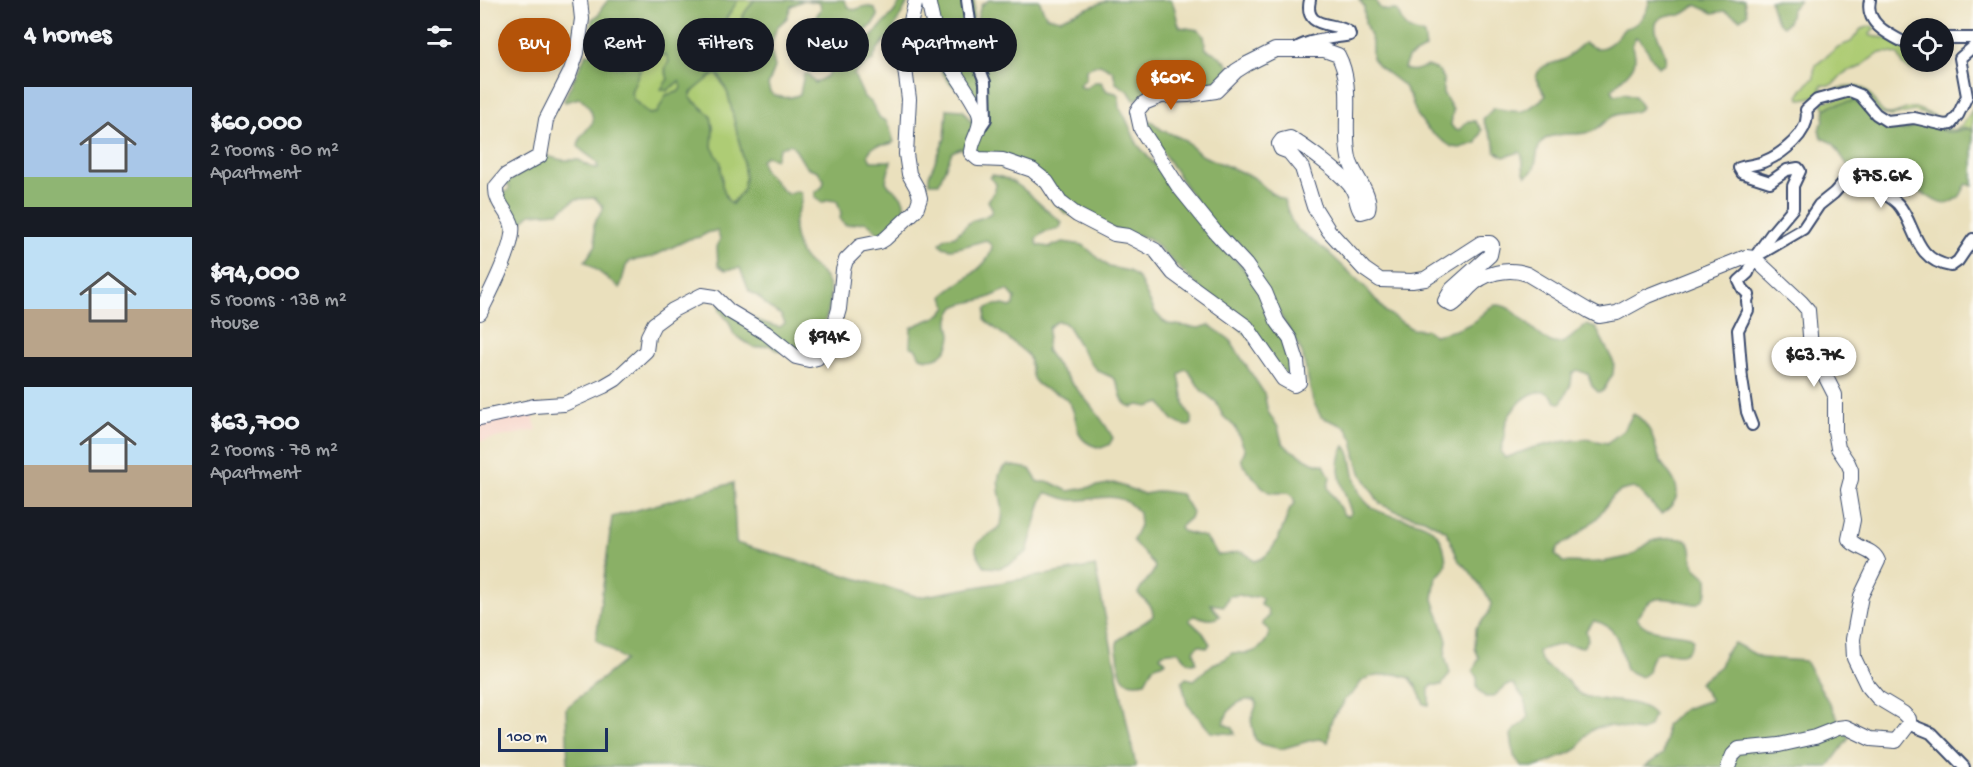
<!DOCTYPE html>
<meta charset="utf-8">
<style>
:root{--surface:#171b24;--page:#20242c;--text:#f1f3f6;--muted:#9ea1a6;--accent:#b45309}
body{margin:0;font-family:"Gochi Hand",sans-serif;background:var(--page);color:var(--text);height:100vh;display:flex;flex-direction:column;font-size:22px;white-space:nowrap}
*{box-sizing:border-box;margin:0}
p{font-size:20px;color:var(--muted)}
.icon{flex:none;width:33px;height:33px;fill:none;stroke:currentColor;stroke-width:2;stroke-linecap:round;stroke-linejoin:round}
.map{position:relative;flex:1;overflow:hidden}
.sheet{display:flex;flex-direction:column;background:var(--surface);width:480px}
.sheet>*{flex:none}
.guide{position:absolute;left:18px;top:18px;width:570px;height:54px;display:flex;gap:12px}
.tools{position:absolute;left:1420px;top:18px;display:grid;gap:12px}
.tools a{display:grid;place-items:center;width:54px;height:54px;border-radius:50%;background:var(--surface);box-shadow:0 3px 9px #0003;font-size:30px}
.scale{position:absolute;left:18px;bottom:15px;width:110px;box-sizing:border-box;padding-left:6px;border:3px solid #1b2f5e;border-top:0;font-size:16px;line-height:21px;white-space:nowrap;color:#1b2f5e;-webkit-text-stroke:4px #fbf7ec;paint-order:stroke}
.price{position:absolute;translate:-50% -51px;padding:0 14px;border-radius:21px;background:#fff;color:#222;font-size:20px;line-height:39px;filter:drop-shadow(0 2px 3px #0008)}
.price::after{content:'';position:absolute;left:50%;top:36px;width:18px;height:14px;margin-left:-9px;background:inherit;clip-path:polygon(0 0,100% 0,50% 100%)}
.price.on{background:var(--accent);color:#fff}
ul{padding:0;list-style:none}
li{display:flex;align-items:center;gap:18px;height:150px;padding:0 24px}
li span{display:grid;place-items:center;flex:none;width:168px;height:120px;border-radius:0px;color:#555}
li>.icon{margin-inline-start:auto}
span .icon{width:72px;height:72px;fill:#fffc;stroke-width:1}
li b{font-size:26px}
h2{display:flex;justify-content:space-between;align-items:center;height:72px;padding:0 24px;font-size:26px}
.tag{padding:0 21px;border-radius:27px;background:var(--surface);box-shadow:0 3px 9px #0003;font-size:21px;line-height:54px}
.tag.on{background:var(--accent);color:#fff}
main{display:flex;flex:1;min-height:0}
.map>svg:first-child{display:block}
.built{fill:#f7d1c8}
.green{fill:#aecc74;stroke:#647e69;stroke-width:1.5}
.forest{fill:#8ab066;stroke:#527062;stroke-width:1.5;fill-rule:evenodd}
.lines{fill:none;stroke-linecap:round;stroke-linejoin:round}
.minor-casing{stroke:#3a4a6c;stroke-width:14}
.major-casing{stroke:#3a4a6c;stroke-width:16}
.minor{stroke:#fff;stroke-width:10}
.major{stroke:#fff;stroke-width:14}
</style>
<main>
<section class="sheet">
<h2>4 homes<svg class="icon" aria-label="filters" viewBox="0 0 24 24"><path d="M4 7h16M4 17h16"/><circle cx="9" cy="7" r="2"/><circle cx="15" cy="17" r="2"/></svg></h2>
<ul>
<li><span style="background:linear-gradient(#a9c7e8 75%,#8fb573 0)"><svg class="icon" aria-label="home" viewBox="0 0 24 24"><path d="M3 11l9-7 9 7M6 9v11h12V9"/></svg></span><div><b>$60,000</b><p>2 rooms · 80 m²</p><p>Apartment</p></div></li>
<li><span style="background:linear-gradient(#bfe0f5 60%,#b9a48a 0)"><svg class="icon" aria-label="home" viewBox="0 0 24 24"><path d="M3 11l9-7 9 7M6 9v11h12V9"/></svg></span><div><b>$94,000</b><p>5 rooms · 138 m²</p><p>House</p></div></li>
<li><span style="background:linear-gradient(#bfe0f5 65%,#b9a48a 0)"><svg class="icon" aria-label="home" viewBox="0 0 24 24"><path d="M3 11l9-7 9 7M6 9v11h12V9"/></svg></span><div><b>$63,700</b><p>2 rooms · 78 m²</p><p>Apartment</p></div></li>
</ul>
</section>
<div class="map">
<svg width="1493" height="767" viewBox="0 0 1493 767">
<rect width="100%" height="100%" fill="#fbf7ec"/>
<filter id="ink" filterUnits="userSpaceOnUse"><feTurbulence type="fractalNoise" baseFrequency=".0167" numOctaves="2"/><feDisplacementMap in="SourceGraphic" scale="12" xChannelSelector="R" yChannelSelector="G"/><feConvolveMatrix kernelMatrix="1 2 1 2 8 2 1 2 1" color-interpolation-filters="sRGB"/></filter>
<filter id="wash" filterUnits="userSpaceOnUse"><feTurbulence type="fractalNoise" baseFrequency=".008" numOctaves="4" result="noise"/><feDisplacementMap in="SourceGraphic" scale="24" xChannelSelector="R" yChannelSelector="G"/><feGaussianBlur stdDeviation="1.35" result="paint"/><feColorMatrix in="noise" values="0 0 0 0 0 0 0 0 0 0 0 0 0 0 0 0 0 1.4 0 .05"/><feComposite in="paint" operator="in"/></filter>
<g filter="url(#wash)">
<rect width="100%" height="100%" fill="#eae0bd"/>
<path class="built" d="M51 410 57 430 0 441V421Z"/>
<g class="green">
<path d="M258 0H274C271 5 268 8 265 12 254 31 257 59 230 62L227 54 242 25Z"/>
<path d="M1392 26 1395 28 1390 34 1391 36 1413 39 1431 51V62L1450 63C1442 71 1431 74 1423 64 1421 61 1420 58 1418 55 1398 47 1394 58 1380 67 1375 70 1370 70 1366 72 1355 78 1358 87 1342 85L1340 88 1346 91C1366 89 1376 77 1392 97 1395 102 1399 109 1403 112 1412 119 1425 106 1435 108 1447 111 1457 121 1470 118L1468 121 1434 111 1412 116 1400 114C1394 107 1389 96 1382 91 1370 81 1336 99 1320 99L1319 95 1324 87 1334 78V71L1336 65 1358 47 1371 42 1381 29Z"/>
<path d="M180 54 186 55 189 61 185 69 188 79 187 83 194 86 199 80 202 87 198 92 186 95 177 113 169 114 153 99 151 92 161 67Z"/>
<path d="M237 74 248 94 262 154 265 178 263 190 251 204 247 199 242 185V176L232 147 233 128 231 116 210 97C213 89 228 77 237 74Z"/>
<path d="M1373 96 1403 124 1409 126 1431 122 1474 130 1483 124 1493 109V130L1485 127 1472 132 1438 125 1426 130H1412L1399 124 1391 114 1352 105 1345 109 1342 102Z"/>
</g>
<g class="forest">
<path d="M128 0H258C251 13 226 44 227 59L230 62C254 59 255 35 263 17 265 10 271 6 274 0H364L368 7 374 10 386 6 394 8 398 16C387 35 381 32 364 41 357 44 351 50 343 52H341V41L334 37C331 24 334 19 341 9L340 3 324 0 311 6 307 18 297 27 292 41 291 50 295 67 288 85 290 92C299 99 311 99 320 94L324 74H328L335 83 347 76 355 61 385 44 414 12 422 0H429L411 33 397 50 393 60 376 71 374 75 384 97 391 102 400 118 406 121 410 129 414 142C404 148 392 141 388 155L391 161H411L406 181C409 189 413 188 419 194 435 210 411 226 400 236 385 216 386 223 365 225L360 219 361 213 357 201 348 200 342 203 335 197V193L343 186 344 180 338 171 326 167 313 146 310 144 300 148 295 159 286 156 281 160 284 171C294 178 298 189 308 194L318 191 321 193C323 207 316 211 314 224 313 230 316 240 318 247 322 261 333 264 342 274 362 298 341 330 329 352L325 354 297 350 289 345 275 348 254 335 249 322 240 311 239 299 243 294H246C249 298 251 303 254 307 260 314 290 326 300 327L305 323 301 315 288 307 280 298 269 291 260 268 245 270 238 265 237 247 240 239 237 231 229 232 220 237 209 239 172 257 150 261 146 266 140 288 105 261 116 245C115 224 109 229 123 210V207L115 198 96 199 78 212 51 214 36 227 22 196 30 188 26 183 67 156 82 160H99L111 167 118 168C117 157 103 155 98 146L100 138 113 122C113 113 108 102 99 98L85 102 84 100 106 54 114 53C126 61 131 72 147 65L143 54 135 48 127 36 111 32 112 19 119 15 121 9ZM180 54 186 55 189 61 185 69 188 79 181 89 187 91 199 81 202 87 198 92 186 95 177 113 169 114 153 99 151 92 161 67ZM233 75H239L248 94 262 154 265 178 263 190 252 204 247 199 242 185 241 163 232 147 233 128 231 116 210 98 211 93Z"/>
<path d="M447 0H494L493 25 496 23 501 5 509 0H559L566 16 580 19 628 0H691C697 9 695 18 700 27L719 30 724 36 726 49C736 53 745 58 750 68L734 86 682 92 662 96 654 100 649 92 636 83 633 71 620 64 606 69V79L599 85 600 87 606 88 614 82H621L627 91 636 93 639 97 640 109C645 113 653 137 658 145L772 279C791 309 804 341 814 375L808 376 669 238 643 232 585 213 547 174 486 153 481 148 472 152 459 183H449V176L465 138 467 109 483 110 493 125 490 101 468 81 455 61 451 51Z"/>
<path d="M879 0H896C899 12 906 11 916 10 921 15 921 22 926 27 930 32 938 32 944 35L946 48 928 58 924 68C931 74 941 68 948 66L959 71 963 78V93L973 110 971 125 975 130H979L988 121H995L1002 130 997 143 980 148 972 147 953 134 945 126 936 113 931 98 923 85 898 66 892 58V42L885 23 884 6Z"/>
<path d="M1168 0H1264L1267 14 1260 19 1245 11 1233 13 1216 5C1211 8 1206 13 1200 15 1195 16 1190 14 1185 16 1162 24 1189 47 1185 63L1178 67C1170 57 1166 44 1156 37L1152 44C1162 70 1145 72 1132 90L1135 95 1144 93 1155 96 1162 107C1155 115 1145 112 1136 115 1127 118 1122 127 1113 131 1098 137 1082 131 1067 138 1051 146 1062 169 1046 176 1040 169 1046 160 1040 152L1024 157 1015 151C1018 141 1006 132 1003 119L1014 108C1045 114 1042 114 1066 96L1056 79C1058 62 1074 65 1085 59 1092 54 1097 48 1104 43 1108 44 1113 48 1117 48 1129 49 1138 36 1145 28 1157 27 1167 14 1169 2Z"/>
<path d="M1290 0H1320L1312 9 1308 22 1304 26C1294 22 1292 9 1290 0Z"/>
<path d="M1374 101C1390 106 1394 125 1411 129 1428 134 1432 124 1443 124 1452 125 1461 132 1470 132 1481 132 1481 126 1493 130V186L1487 184C1483 188 1483 193 1479 197 1461 213 1453 196 1437 191L1419 195 1370 169 1353 143 1341 138 1339 129 1344 120 1345 109 1352 105Z"/>
<path d="M667 121H671L682 130 703 139 721 155 773 177 791 193 804 200 811 220 817 229 848 252 885 287 906 312 932 329 947 330 954 335C969 332 984 329 997 319 1004 314 1009 304 1019 305 1041 307 1063 352 1084 342 1093 338 1098 330 1106 325L1116 328 1134 363 1133 374 1123 391 1118 392 1112 386 1108 374 1097 370 1092 374 1091 384 1081 403 1076 402C1062 377 1035 403 1027 420 1024 425 1025 428 1025 434 1025 439 1022 446 1021 452L1025 458 1052 448 1079 442 1106 439 1127 443 1144 430 1153 414C1161 417 1166 424 1170 431 1175 440 1176 453 1181 462 1187 472 1197 480 1197 492 1197 502 1189 509 1181 514L1158 490 1153 488 1141 491 1133 496 1117 518 1096 536 1079 546 1075 554 1083 562C1105 563 1125 563 1147 557 1158 554 1165 543 1175 540 1180 539 1202 537 1206 540 1214 546 1210 557 1214 565 1217 571 1223 574 1227 578 1228 590 1228 599 1216 604 1190 601 1173 587 1157 618 1165 635 1195 631 1210 636L1213 640C1204 675 1174 628 1168 672L1161 677 1146 670C1140 648 1140 626 1114 621L1106 630 1108 640 1103 647 1082 644 1059 650 1058 654C1063 667 1071 669 1081 676 1090 681 1092 691 1102 695 1121 704 1160 696 1174 715L1169 726 1162 731C1147 730 1131 723 1116 728 1105 732 1104 741 1098 748 1095 752 1061 765 1055 767 1051 767 1046 767 1042 767L1034 756 1031 735C1035 726 1045 724 1049 716L1045 700 1033 684 1027 685 1013 697H1005L997 688V678L993 671 999 658 995 648 996 628 1008 614 1011 604 1009 598 989 570 979 561 966 531 944 519 923 514 900 504 882 475 875 455 874 442 866 427 841 417 833 401 822 352 799 313 725 215 664 124Z"/>
<path d="M512 175C543 179 558 207 582 222L580 228C568 232 566 229 556 239L558 245 569 247 583 242 603 245 629 267 649 271 659 279 675 312 683 321 688 324 719 328 729 325 749 339 784 393 788 412 798 427 802 442 809 449 832 462 844 465 850 477 848 488 864 515 868 516 871 513C865 490 851 469 865 446 876 456 869 487 888 504 912 526 959 510 965 554 967 566 966 569 956 577L953 599 967 640 965 656 970 673 962 685H952L949 688V705L944 704 936 686 930 678 916 674 889 677 882 681 873 693 864 700C863 710 854 712 851 722 849 728 850 736 848 742L840 739 832 740 801 749 781 744 775 739 771 720 777 703 774 700C759 698 746 709 744 724L753 728 755 734 731 732 707 704 702 682 706 678 714 680 733 664 745 659 752 653C757 652 761 654 767 653 779 652 787 642 790 631L782 624 789 616 787 609 781 605 782 598 778 596 769 598 760 595 749 596 744 606 730 604 740 616C731 623 724 617 714 616L709 620 723 633 730 644 727 648 719 645C710 651 717 655 716 662 705 666 706 656 698 651L683 653 680 656 686 662 673 667 665 682C640 687 640 674 638 655 637 649 635 646 638 641 641 636 666 622 673 616 673 602 664 602 658 593 662 582 673 578 675 567 669 556 659 551 653 540L660 525 659 513C638 487 620 501 593 500 583 500 575 494 566 493L561 502 547 552 530 564 519 568 505 567 496 552V545C503 535 520 533 522 519 526 502 508 475 528 465L550 469 558 482H570L588 491 634 483 664 494 681 491 701 494 712 512 710 518 700 527 702 531 725 537 738 555C755 556 759 545 774 561 794 559 804 525 810 508L815 503 813 497 808 493C802 492 795 494 789 492 785 491 764 467 763 464 760 459 763 455 765 450L755 427 743 416 736 402 721 390 708 370 705 369 699 375 705 406 712 419V424L709 426C693 425 689 415 681 403L668 407 659 405 653 407C636 404 644 388 633 378 628 374 621 374 616 369 605 359 596 338 587 325 580 319 575 321 569 328L566 350C586 381 616 406 633 438L629 445 621 448C589 441 602 422 589 402 580 390 563 393 554 380 549 372 553 362 547 354L505 320 506 309C515 303 520 304 530 307L534 305 535 298 528 290C519 292 513 297 504 299 494 302 484 302 475 307 472 311 469 316 469 320 468 326 471 330 471 335 470 353 456 363 440 357L436 349 430 346 431 328C443 320 460 319 467 307L463 297 464 295C479 281 510 268 512 246L506 240 482 247 471 249 463 247 460 243 465 238 475 236 491 221 504 217 511 213 512 208 508 201 515 190 516 184 510 178Z"/>
<path d="M253 483 256 543 439 597 615 566 656 767H88L86 708 145 660 116 640 132 517Z"/>
<path d="M1254 643 1282 658 1325 661 1369 738 1348 767H1164L1183 754 1186 739V725L1204 709 1231 700 1219 683 1240 666 1245 653Z"/>
</g>
</g>
<g filter="url(#ink)">
<g class="lines">
<g class="minor-casing">
<g id="minor">
<path d="M487 0 495 57 505 82 506 119 502 125"/>
<path d="M1390 0C1384 25 1412 36 1431 46"/>
<path d="M1464 38H1493"/>
<path d="M816 48C832 39 854 38 870 35L869 32C854 21 823 30 830 0"/>
<path d="M1282 253 1323 229 1339 205 1354 193 1370 175C1383 182 1409 194 1418 204 1436 224 1433 260 1471 266L1478 261 1493 239"/>
<path d="M1272 425 1267 412 1262 379 1258 330 1268 310 1267 301 1269 295 1263 289 1259 281 1268 273 1274 258 1292 233 1313 208V186L1320 171 1318 168 1307 170 1290 182 1262 173 1259 168C1267 165 1276 165 1283 162 1301 155 1332 132 1326 110L1337 100 1370 91 1380 95 1396 114 1407 121 1434 118 1465 125 1471 124 1478 115 1487 96 1480 58 1493 47"/>
<path d="M1429 724 1451 733 1484 767"/>
</g>
</g>
<g class="major-casing">
<g id="major">
<path d="M448 0C452 17 454 33 461 49 468 66 500 106 500 118 501 131 491 140 491 153L498 159 523 160 552 170 567 182 580 202 597 215 634 234 648 236 675 250 693 273 767 327 803 379 814 385 819 382 817 361 810 339 797 321 785 292 766 265 737 234 698 186 661 129 657 111 664 103 681 96 708 95 736 91 756 71 767 64 795 50H844L858 55C875 87 862 124 869 158 872 175 893 193 888 210L881 212C876 205 877 197 873 190 866 176 824 146 810 138L802 140 799 144 801 149 809 152 822 168 834 207 849 231 884 269 900 280 932 281 945 279 1001 243H1010L1012 245 1010 255 972 289 965 301 972 305C979 301 983 294 989 288 1003 273 1028 267 1047 274L1109 311 1119 316 1137 313 1168 296 1266 257 1274 258 1321 302 1328 310 1331 348 1355 395V431L1358 448 1368 463 1371 470V479L1368 490 1373 520 1369 539C1377 550 1393 548 1398 561L1381 596 1373 639 1374 658 1387 685 1398 698 1423 713 1429 719V724L1416 741 1391 739 1366 727 1358 728 1335 737 1299 745 1259 749 1253 755 1248 767"/>
<path d="M0 313C9 295 36 244 32 225 28 211 15 203 16 187L26 175 60 156 66 120 90 73 97 53 102 19 100 0"/>
<path d="M0 418 54 406 84 404 124 386 136 379 166 351 168 336 174 324 193 310 222 295 235 297 249 311 286 333 316 357 329 360 337 358 348 347 359 309 363 270 366 260 380 246 400 242 405 239 436 210 440 198 438 190 429 174 426 154 429 99 423 54 436 0"/>
</g>
</g>
<use href="#minor" class="minor"/>
<use href="#major" class="major"/>
</g>
</g>
</svg>
<div class="tools">
<a><svg class="icon" aria-label="locate" viewBox="0 0 24 24"><circle cx="12" cy="12" r="6"/><path d="M12 2v4M12 18v4M2 12h4M18 12h4"/></svg></a>
</div>
<div class="scale">100 m</div>
<b class="price on" style="left:691px;top:111px">$60K</b>
<b class="price" style="left:1401px;top:209px">$75.6K</b>
<b class="price" style="left:348px;top:370px">$94K</b>
<b class="price" style="left:1334px;top:388px">$63.7K</b>
<div class="guide">
<a class="tag on">Buy</a>
<a class="tag">Rent</a>
<a class="tag">Filters</a>
<a class="tag">New</a>
<a class="tag">Apartment</a>
</div>
</div>
</main>
